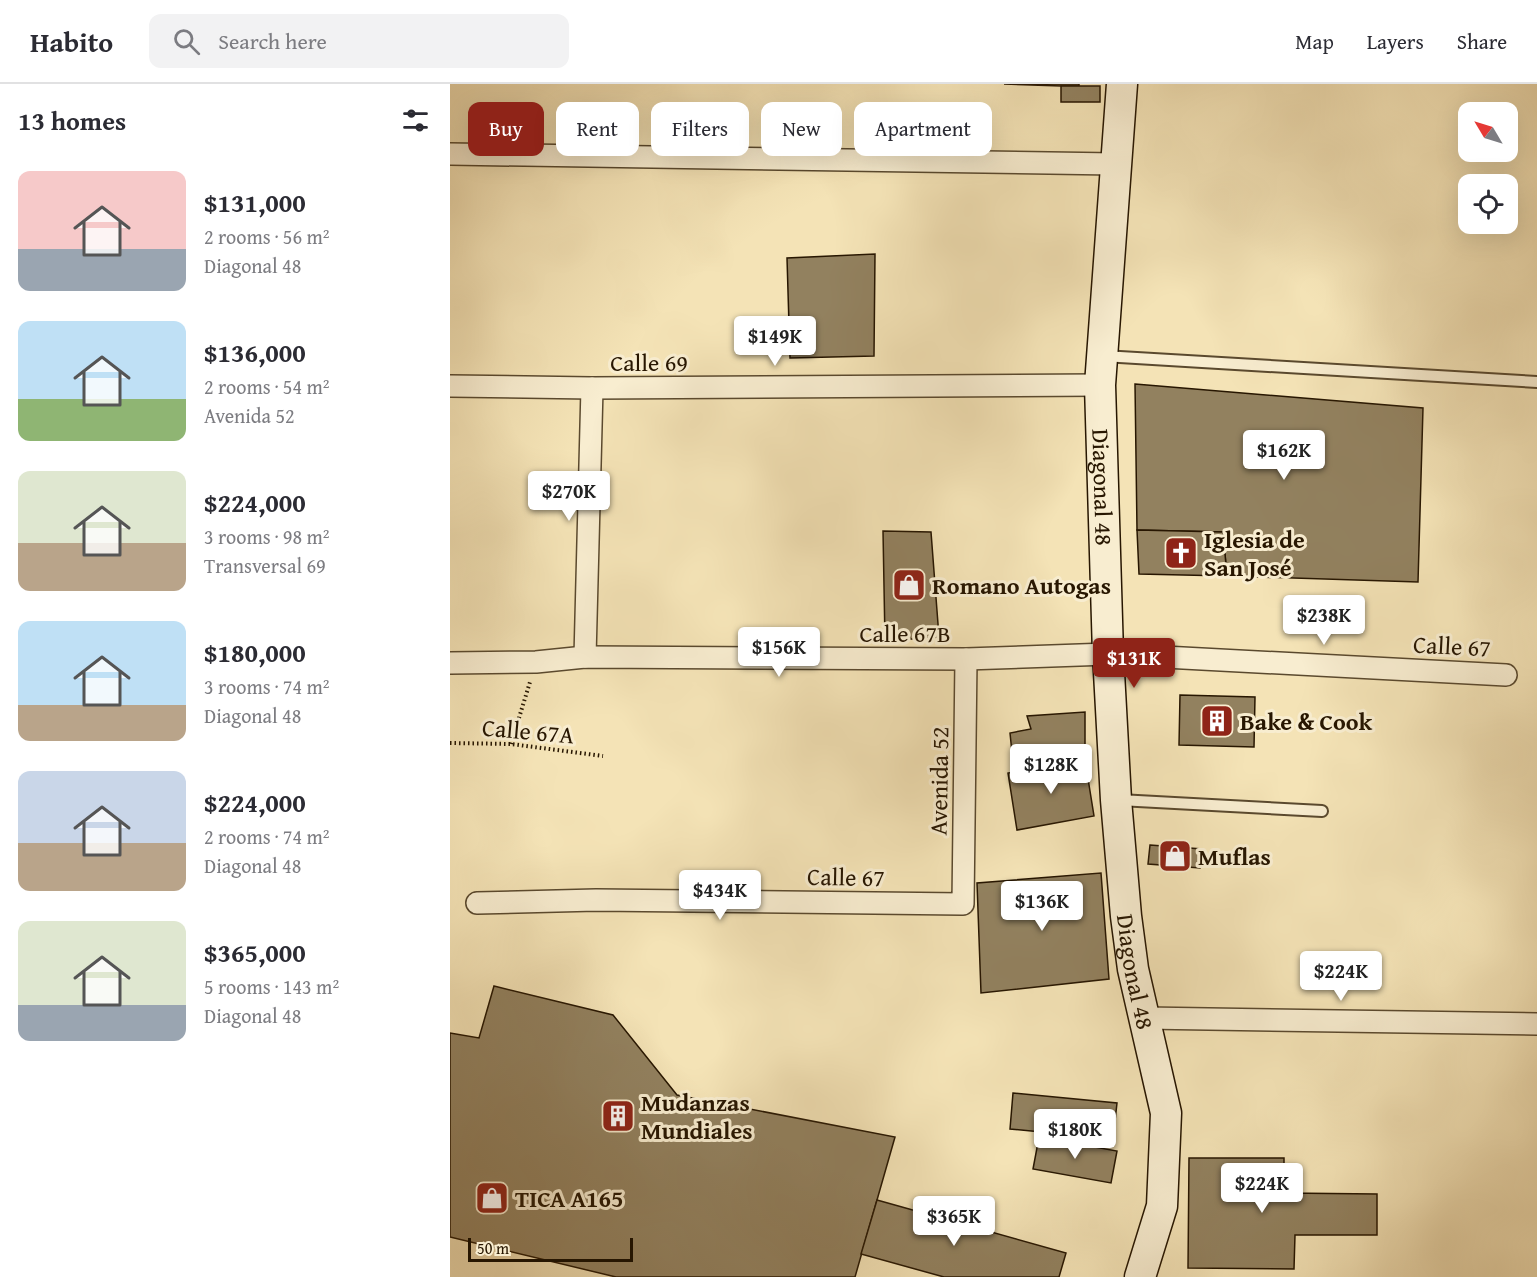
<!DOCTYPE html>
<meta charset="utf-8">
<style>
:root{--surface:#fff;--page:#f2f2f3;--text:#2b2b33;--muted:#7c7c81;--line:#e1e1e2;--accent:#8f2418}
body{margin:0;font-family:"Gentium Book Plus",serif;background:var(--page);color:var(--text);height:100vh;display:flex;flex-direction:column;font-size:22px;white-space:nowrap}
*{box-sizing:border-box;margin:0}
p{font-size:20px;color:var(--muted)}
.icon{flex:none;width:33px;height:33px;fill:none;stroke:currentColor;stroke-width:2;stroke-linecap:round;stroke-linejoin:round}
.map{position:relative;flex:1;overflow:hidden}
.sheet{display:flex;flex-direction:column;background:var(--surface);width:450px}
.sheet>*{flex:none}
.banner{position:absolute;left:18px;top:18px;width:570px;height:54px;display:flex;gap:12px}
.needle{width:39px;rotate:308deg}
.buttons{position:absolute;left:1008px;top:18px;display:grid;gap:12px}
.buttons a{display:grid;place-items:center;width:60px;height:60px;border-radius:12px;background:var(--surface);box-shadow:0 6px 24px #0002;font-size:30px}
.scale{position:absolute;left:18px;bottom:15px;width:165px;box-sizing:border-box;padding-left:6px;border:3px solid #271601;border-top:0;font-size:16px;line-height:21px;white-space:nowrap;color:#271601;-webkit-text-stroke:4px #f8edd0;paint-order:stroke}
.price{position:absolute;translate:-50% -51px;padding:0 14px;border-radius:6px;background:#fff;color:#222;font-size:20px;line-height:39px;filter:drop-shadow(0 2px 3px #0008)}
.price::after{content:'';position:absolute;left:50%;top:36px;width:18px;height:14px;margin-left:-9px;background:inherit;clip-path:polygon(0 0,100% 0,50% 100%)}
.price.on{background:var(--accent);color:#fff}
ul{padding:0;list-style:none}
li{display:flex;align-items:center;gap:18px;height:150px;padding:0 18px}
li span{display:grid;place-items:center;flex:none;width:168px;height:120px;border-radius:12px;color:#555}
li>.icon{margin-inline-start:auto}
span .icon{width:72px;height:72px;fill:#fffc;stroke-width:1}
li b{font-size:26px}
h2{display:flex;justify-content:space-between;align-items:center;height:72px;padding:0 18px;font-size:26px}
.pill{padding:0 21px;border-radius:12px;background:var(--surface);box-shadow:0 6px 24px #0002;font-size:21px;line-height:54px}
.pill.on{background:var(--accent);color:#fff}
header{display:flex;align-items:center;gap:36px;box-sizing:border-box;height:84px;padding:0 30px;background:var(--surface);border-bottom:2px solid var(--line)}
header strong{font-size:28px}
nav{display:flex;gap:33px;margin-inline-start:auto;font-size:21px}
.search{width:420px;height:54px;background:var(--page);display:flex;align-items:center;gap:15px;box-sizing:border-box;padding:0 21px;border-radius:12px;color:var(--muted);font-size:22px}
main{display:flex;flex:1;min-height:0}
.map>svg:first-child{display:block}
.building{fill:#92815f;stroke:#271601;stroke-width:1.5}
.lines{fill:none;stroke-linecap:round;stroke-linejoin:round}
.lane-casing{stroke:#5a492e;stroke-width:14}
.street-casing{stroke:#5a492e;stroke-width:24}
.secondary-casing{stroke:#271601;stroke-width:33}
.path{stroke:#271601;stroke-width:4;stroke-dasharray:1.5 3;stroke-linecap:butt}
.lane{stroke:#f8edd0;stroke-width:10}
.street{stroke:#f8edd0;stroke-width:21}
.secondary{stroke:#f8edd0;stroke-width:30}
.labels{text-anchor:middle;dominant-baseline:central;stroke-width:6;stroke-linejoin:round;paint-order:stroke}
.street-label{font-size:24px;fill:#271601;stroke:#f8edd0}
.poi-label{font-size:24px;font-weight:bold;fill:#271601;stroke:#f8edd0;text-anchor:start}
</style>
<header>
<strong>Habito</strong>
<div class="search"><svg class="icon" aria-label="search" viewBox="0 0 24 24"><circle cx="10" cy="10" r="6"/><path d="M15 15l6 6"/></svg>Search here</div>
<nav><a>Map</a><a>Layers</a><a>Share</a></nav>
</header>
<main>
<section class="sheet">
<h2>13 homes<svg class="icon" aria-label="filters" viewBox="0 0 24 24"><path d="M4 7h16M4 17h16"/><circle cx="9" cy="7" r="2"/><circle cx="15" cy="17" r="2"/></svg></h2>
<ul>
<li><span style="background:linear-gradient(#f6c9c9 65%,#9aa5b1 0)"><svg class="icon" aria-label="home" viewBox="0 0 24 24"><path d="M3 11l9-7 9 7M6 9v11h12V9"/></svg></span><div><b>$131,000</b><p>2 rooms · 56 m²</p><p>Diagonal 48</p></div></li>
<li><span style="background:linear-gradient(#bfe0f5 65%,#8fb573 0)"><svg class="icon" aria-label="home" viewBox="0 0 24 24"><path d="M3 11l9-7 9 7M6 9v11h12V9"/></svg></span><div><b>$136,000</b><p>2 rooms · 54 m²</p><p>Avenida 52</p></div></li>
<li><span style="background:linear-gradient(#dfe7d0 60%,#b9a48a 0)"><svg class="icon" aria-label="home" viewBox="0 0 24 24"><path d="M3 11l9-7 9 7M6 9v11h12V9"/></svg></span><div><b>$224,000</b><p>3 rooms · 98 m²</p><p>Transversal 69</p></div></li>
<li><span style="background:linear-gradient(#bfe0f5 70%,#b9a48a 0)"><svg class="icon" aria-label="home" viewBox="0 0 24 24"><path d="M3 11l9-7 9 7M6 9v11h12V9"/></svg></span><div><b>$180,000</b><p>3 rooms · 74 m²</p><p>Diagonal 48</p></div></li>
<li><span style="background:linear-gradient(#c9d6e8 60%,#b9a48a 0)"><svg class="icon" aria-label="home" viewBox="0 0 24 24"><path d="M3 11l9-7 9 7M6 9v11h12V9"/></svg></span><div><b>$224,000</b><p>2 rooms · 74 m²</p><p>Diagonal 48</p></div></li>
<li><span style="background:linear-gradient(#dfe7d0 70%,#9aa5b1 0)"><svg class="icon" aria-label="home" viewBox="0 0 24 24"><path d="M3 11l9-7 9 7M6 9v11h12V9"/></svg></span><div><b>$365,000</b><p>5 rooms · 143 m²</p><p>Diagonal 48</p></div></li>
</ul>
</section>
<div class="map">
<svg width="1087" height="1193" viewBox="0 0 1087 1193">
<rect width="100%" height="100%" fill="#f4e3b6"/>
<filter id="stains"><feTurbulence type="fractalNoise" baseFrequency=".00333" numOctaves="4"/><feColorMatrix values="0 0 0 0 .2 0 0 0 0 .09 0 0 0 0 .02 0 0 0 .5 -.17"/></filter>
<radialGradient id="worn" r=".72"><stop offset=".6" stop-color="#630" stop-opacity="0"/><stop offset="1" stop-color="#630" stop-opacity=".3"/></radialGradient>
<g class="building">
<path d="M554 0H629V2H611Z"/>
<rect x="611" y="2" width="39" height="16"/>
<path d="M425 170 424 272 340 274 337 174Z"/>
<path d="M685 300 973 324 968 498 777 492 773 448 687 446Z"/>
<path d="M687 446 773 448 777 492 689 490Z"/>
<path d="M433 447 481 448 489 553 435 557Z"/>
<path d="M730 611 805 613 804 663 729 661Z"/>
<path d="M635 628V676L564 688 560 649 581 645 577 632Z"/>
<path d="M635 676 644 732 567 746 558 689Z"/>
<path d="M700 761 752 765 750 784 698 780Z"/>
<path d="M651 789 659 895 531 909 527 799Z"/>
<path d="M44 902 163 931 227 1011 445 1053 405 1193H166L0 1153V949L29 954Z"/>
<path d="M563 1009 667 1019 663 1055 560 1045Z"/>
<path d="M589 1053 667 1067 661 1099 583 1085Z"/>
<path d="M739 1074H834V1109L927 1110V1151H845L844 1185 738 1184Z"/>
<path d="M427 1116 616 1169 609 1193H494L411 1170Z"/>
</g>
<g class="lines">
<g class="lane-casing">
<g id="lane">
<path d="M653 272 1087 298"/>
<path d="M669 716 872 727"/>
</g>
</g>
<g class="street-casing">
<g id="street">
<path d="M0 70 665 80"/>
<path d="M0 302 142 304 650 301"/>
<path d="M135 573 142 304"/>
<path d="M0 579 86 578 135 573 516 575 658 570 1056 591"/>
<path d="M27 819 146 816 513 820 516 575"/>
<path d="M695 934 1087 940"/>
</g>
</g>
<g class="secondary-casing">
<g id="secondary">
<path id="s1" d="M672 0 650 301 658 570 666 716 676 832 683 885 716 1029 712 1122 690 1193"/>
</g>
</g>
<g class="path">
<path d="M0 659 61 660 153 672"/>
<path d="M61 660 80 598"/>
</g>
<use href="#lane" class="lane"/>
<use href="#street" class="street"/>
<use href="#secondary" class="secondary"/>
</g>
<defs>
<g id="church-square" transform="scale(1.725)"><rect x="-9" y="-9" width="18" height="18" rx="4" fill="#8f2418" stroke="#f8edd0"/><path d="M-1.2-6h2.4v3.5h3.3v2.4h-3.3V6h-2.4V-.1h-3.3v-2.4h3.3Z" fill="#fff"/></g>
<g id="shop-square" transform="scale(1.725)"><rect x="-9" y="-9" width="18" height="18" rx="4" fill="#8f2418" stroke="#f8edd0"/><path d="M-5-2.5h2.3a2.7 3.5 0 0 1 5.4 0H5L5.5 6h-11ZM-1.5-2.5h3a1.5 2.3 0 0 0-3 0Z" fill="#fff"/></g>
<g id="building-square" transform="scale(1.725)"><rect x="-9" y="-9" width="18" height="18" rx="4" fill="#8f2418" stroke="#f8edd0"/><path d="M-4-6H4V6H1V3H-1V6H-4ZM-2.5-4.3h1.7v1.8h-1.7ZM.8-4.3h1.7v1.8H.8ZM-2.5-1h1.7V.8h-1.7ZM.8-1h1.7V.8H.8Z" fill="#fff"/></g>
</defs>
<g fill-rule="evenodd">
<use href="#church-square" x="731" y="469"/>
<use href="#shop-square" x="459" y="501"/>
<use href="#building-square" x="767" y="637"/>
<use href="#shop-square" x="725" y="772"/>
<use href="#building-square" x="168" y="1032"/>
<use href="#shop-square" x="42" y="1114"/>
</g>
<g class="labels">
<g class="street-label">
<text x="199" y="278">Calle 69</text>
<text stroke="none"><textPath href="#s1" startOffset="404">Diagonal 48</textPath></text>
<text x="455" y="549">Calle 67B</text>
<text transform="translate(1002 562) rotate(3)">Calle 67</text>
<text transform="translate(78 647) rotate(5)">Calle 67A</text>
<text transform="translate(489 697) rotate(-89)">Avenida 52</text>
<text transform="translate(396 793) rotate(1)">Calle 67</text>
<text stroke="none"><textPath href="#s1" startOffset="890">Diagonal 48</textPath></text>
</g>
<g class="poi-label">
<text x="754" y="455">Iglesia de<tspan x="754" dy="28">San José</tspan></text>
<text x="482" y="501">Romano Autogas</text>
<text x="790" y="637">Bake &amp; Cook</text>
<text x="748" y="772">Muflas</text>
<text x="191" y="1018">Mudanzas<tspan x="191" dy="28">Mundiales</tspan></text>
<text x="65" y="1114">TICA A165</text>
</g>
</g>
<rect width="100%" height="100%" filter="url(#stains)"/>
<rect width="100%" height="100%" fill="url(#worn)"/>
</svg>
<div class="buttons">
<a><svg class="needle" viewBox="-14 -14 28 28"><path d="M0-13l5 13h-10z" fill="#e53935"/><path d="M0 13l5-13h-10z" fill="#7c7c81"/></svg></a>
<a><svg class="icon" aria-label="locate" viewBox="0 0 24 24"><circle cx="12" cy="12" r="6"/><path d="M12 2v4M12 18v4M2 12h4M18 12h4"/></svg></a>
</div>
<div class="scale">50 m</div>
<b class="price" style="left:325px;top:283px">$149K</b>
<b class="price" style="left:834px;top:397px">$162K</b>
<b class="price" style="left:119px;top:438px">$270K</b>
<b class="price" style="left:874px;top:562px">$238K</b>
<b class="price" style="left:329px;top:594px">$156K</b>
<b class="price on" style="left:684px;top:605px">$131K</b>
<b class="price" style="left:601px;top:711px">$128K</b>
<b class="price" style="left:270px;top:837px">$434K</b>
<b class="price" style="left:592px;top:848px">$136K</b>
<b class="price" style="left:891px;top:918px">$224K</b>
<b class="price" style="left:625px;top:1076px">$180K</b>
<b class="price" style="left:812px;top:1130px">$224K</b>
<b class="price" style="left:504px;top:1163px">$365K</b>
<div class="banner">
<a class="pill on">Buy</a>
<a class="pill">Rent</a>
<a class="pill">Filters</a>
<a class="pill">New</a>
<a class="pill">Apartment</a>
</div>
</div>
</main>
